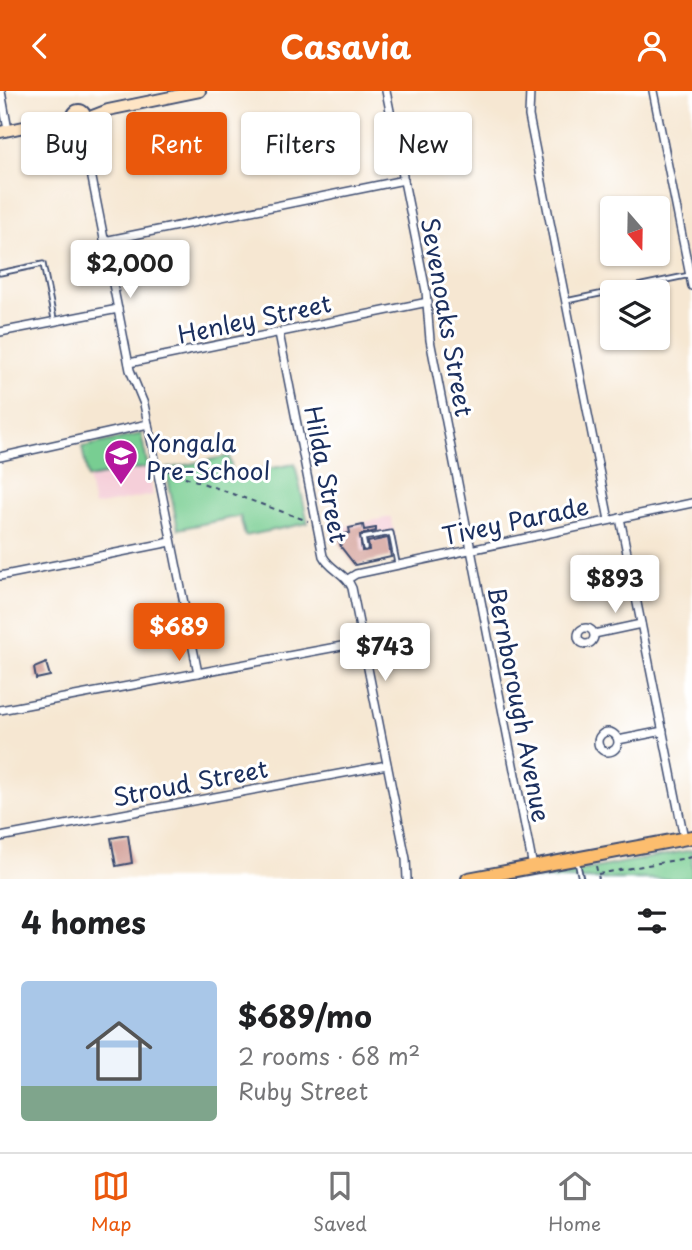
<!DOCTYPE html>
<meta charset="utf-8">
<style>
:root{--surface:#fff;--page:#f6f6f6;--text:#202124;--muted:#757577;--line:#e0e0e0;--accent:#ea580c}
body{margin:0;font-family:"Playpen Sans",sans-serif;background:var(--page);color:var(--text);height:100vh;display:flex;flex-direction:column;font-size:26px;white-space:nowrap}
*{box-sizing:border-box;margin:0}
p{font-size:23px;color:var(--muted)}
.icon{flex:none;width:38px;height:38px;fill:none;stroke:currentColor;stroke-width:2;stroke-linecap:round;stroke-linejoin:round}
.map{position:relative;height:788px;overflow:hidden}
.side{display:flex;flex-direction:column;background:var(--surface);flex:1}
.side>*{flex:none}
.hud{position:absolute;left:21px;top:21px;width:651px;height:63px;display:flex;gap:14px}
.needle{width:46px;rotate:160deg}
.buttons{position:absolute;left:600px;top:105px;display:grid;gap:14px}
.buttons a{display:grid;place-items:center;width:70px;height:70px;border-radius:7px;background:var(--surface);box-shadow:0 2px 5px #0004;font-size:35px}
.price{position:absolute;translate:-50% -60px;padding:0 16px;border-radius:7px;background:#fff;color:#222;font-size:23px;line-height:46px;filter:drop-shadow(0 2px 4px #0008)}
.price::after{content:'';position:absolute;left:50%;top:42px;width:21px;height:16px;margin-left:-10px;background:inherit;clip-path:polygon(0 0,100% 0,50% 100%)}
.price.current{background:var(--accent);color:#fff}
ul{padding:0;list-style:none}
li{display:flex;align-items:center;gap:21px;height:175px;padding:0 21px}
li span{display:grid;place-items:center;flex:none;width:196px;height:140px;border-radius:7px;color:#555}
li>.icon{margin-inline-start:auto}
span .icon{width:84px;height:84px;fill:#fffc;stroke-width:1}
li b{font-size:30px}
h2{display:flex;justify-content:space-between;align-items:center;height:84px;padding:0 21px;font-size:30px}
.pill{padding:0 24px;border-radius:7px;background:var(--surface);box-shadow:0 2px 5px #0004;font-size:24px;line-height:63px}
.pill.current{background:var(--accent);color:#fff}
header{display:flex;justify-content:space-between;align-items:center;height:91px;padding:0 21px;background:var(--accent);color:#fff;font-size:32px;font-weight:700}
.menu{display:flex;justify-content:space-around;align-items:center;height:98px;border-top:2px solid var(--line);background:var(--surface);font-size:19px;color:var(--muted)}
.menu a{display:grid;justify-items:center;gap:4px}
.menu .current{color:var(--accent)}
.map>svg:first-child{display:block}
.built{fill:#f5cfd9}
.green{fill:#78ce92;stroke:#4a7e78;stroke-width:2}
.building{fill:#ce948c}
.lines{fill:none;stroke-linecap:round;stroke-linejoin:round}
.lane-casing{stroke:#3c4b6f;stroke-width:7}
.street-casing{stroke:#3c4b6f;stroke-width:10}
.secondary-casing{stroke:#3c4b6f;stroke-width:14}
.primary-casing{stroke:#3c4b6f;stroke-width:16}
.path{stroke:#3c4b6f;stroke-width:2;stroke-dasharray:5 5;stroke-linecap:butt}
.lane{stroke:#fff;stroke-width:3.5}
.street{stroke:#fff;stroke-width:7}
.secondary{stroke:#fee5c5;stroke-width:10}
.primary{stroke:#fcbd6e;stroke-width:12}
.labels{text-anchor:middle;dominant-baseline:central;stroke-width:6;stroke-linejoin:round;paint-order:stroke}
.street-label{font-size:24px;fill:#1b2f5e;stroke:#fff}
.poi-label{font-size:24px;fill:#1b2f5e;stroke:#fff;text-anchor:start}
</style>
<header><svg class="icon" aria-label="back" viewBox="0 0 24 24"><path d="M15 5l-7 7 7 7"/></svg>Casavia<svg class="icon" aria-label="person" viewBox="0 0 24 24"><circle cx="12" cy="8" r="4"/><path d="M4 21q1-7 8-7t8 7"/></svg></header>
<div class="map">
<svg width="692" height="788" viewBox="0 0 692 788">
<rect width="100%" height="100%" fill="#fff"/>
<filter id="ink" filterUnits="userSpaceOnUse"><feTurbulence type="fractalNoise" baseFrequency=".0143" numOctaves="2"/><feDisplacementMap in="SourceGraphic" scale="14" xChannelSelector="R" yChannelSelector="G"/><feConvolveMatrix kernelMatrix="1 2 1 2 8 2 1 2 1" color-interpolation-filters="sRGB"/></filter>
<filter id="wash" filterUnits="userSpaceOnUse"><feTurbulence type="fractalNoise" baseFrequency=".00686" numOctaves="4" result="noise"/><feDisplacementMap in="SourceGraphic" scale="28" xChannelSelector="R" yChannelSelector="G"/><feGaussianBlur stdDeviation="1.57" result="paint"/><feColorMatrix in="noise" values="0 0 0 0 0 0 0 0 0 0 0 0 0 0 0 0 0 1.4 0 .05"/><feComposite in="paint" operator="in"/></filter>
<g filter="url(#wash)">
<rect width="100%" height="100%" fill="#f6e7d2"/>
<g class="built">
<path d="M148 376 153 404 94 415 88 387Z"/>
<path d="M391 426 398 464 355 474 341 456 337 437Z"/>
</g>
<g class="green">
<path d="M141 343 148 376 88 387 82 356Z"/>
<path d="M229 365 233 384 295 373 308 432 245 445 240 425 178 438 166 378Z"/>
<path d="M692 759V788H536Z"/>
</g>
<g id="blocks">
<g class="building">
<path d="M363 434 364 439 376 437V440L360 444 362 460 369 459 368 451 388 447 391 466 355 474 341 456 338 444 350 442 349 437Z"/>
<path d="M46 572 50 585 36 588 34 577Z"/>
<path d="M128 744 132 772 116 775 111 747Z"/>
</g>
</g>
</g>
<g filter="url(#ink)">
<use href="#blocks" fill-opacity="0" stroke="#3c4b6f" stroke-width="2"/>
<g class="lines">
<g class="lane-casing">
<g id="lane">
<path d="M0 182 43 173 54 228"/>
<path d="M566 210 690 184"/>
<path d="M365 457 363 447 391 442 397 472"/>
<path d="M577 770 581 788"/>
</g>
</g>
<g class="street-casing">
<g id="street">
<path d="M1 0 8 39"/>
<path d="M386 0 426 200 430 249 533 776"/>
<path d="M530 0 529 25 609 429"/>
<path d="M653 0 692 195"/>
<path d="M77 31 84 47 130 279 144 313 198 582"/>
<path d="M104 150 404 89"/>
<path d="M0 241 118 218"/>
<path d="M279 242 323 465C330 479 346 482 352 497L406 768 407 788"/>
<path d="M129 272 428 211"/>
<path d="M0 366 148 333"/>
<path d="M620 427 684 747"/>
<path d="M0 485 171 451"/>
<path d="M348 488 356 483 692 412"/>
<circle cx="586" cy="545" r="8"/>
<path d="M594 543 641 533"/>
<path d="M0 619 363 551"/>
<circle cx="608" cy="651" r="10"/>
<path d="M618 649 663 640"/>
<path d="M0 746 387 674"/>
</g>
</g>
<g class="secondary-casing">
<g id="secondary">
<circle cx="79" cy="25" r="6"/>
<path d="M85 28 108 19 200 0"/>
<path d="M0 41 48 31 75 30"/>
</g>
</g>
<g class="primary-casing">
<path id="primary" d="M468 788 692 746"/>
</g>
<g class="path">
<path d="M166 379 308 430"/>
<path d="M596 775 599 788"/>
<path d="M598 783 692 766"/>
</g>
<use href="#lane" class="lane"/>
<use href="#street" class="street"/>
<use href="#secondary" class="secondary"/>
<use href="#primary" class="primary"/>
</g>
</g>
<defs>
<g id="school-pin" transform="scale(1.75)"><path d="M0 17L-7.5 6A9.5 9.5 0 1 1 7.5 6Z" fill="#b5179e" stroke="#fff"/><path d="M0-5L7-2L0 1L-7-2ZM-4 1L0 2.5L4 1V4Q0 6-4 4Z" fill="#fff"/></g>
</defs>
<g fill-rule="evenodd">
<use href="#school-pin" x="121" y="365"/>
</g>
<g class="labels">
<g class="street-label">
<text transform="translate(448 226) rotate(80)">Sevenoaks Street</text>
<text transform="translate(254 227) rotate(-12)">Henley Street</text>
<text transform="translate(327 383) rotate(79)">Hilda Street</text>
<text transform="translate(515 429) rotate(-12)">Tivey Parade</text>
<text transform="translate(520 613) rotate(79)">Bernborough Avenue</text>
<text transform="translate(190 691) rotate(-11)">Stroud Street</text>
</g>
<g class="poi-label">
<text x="146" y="351">Yongala<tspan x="146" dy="28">Pre-School</tspan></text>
</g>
</g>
</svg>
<div class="buttons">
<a><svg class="needle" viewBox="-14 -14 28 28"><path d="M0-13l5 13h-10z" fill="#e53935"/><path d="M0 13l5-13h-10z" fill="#757577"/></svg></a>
<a><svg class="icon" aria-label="layers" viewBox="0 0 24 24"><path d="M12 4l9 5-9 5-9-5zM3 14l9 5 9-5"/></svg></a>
</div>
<b class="price" style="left:130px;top:209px">$2,000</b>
<b class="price" style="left:615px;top:524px">$893</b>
<b class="price current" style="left:179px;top:572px">$689</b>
<b class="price" style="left:385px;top:592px">$743</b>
<div class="hud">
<a class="pill">Buy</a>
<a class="pill current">Rent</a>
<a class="pill">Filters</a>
<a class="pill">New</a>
</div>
</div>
<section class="side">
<h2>4 homes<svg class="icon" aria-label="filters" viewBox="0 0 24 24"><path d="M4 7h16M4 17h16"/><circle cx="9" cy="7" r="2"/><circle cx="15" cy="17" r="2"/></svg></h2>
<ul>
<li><span style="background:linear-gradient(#a9c7e8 75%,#7fa58c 0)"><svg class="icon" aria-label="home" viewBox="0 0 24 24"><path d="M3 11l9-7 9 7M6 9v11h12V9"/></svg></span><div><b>$689/mo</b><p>2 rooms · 68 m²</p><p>Ruby Street</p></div></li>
</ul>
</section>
<nav class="menu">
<a class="current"><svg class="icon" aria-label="map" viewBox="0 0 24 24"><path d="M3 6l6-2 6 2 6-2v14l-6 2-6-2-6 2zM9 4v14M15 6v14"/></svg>Map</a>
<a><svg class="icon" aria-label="saved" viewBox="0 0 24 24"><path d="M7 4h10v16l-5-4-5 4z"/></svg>Saved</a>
<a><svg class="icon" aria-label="home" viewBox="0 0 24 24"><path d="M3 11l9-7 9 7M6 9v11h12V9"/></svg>Home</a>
</nav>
